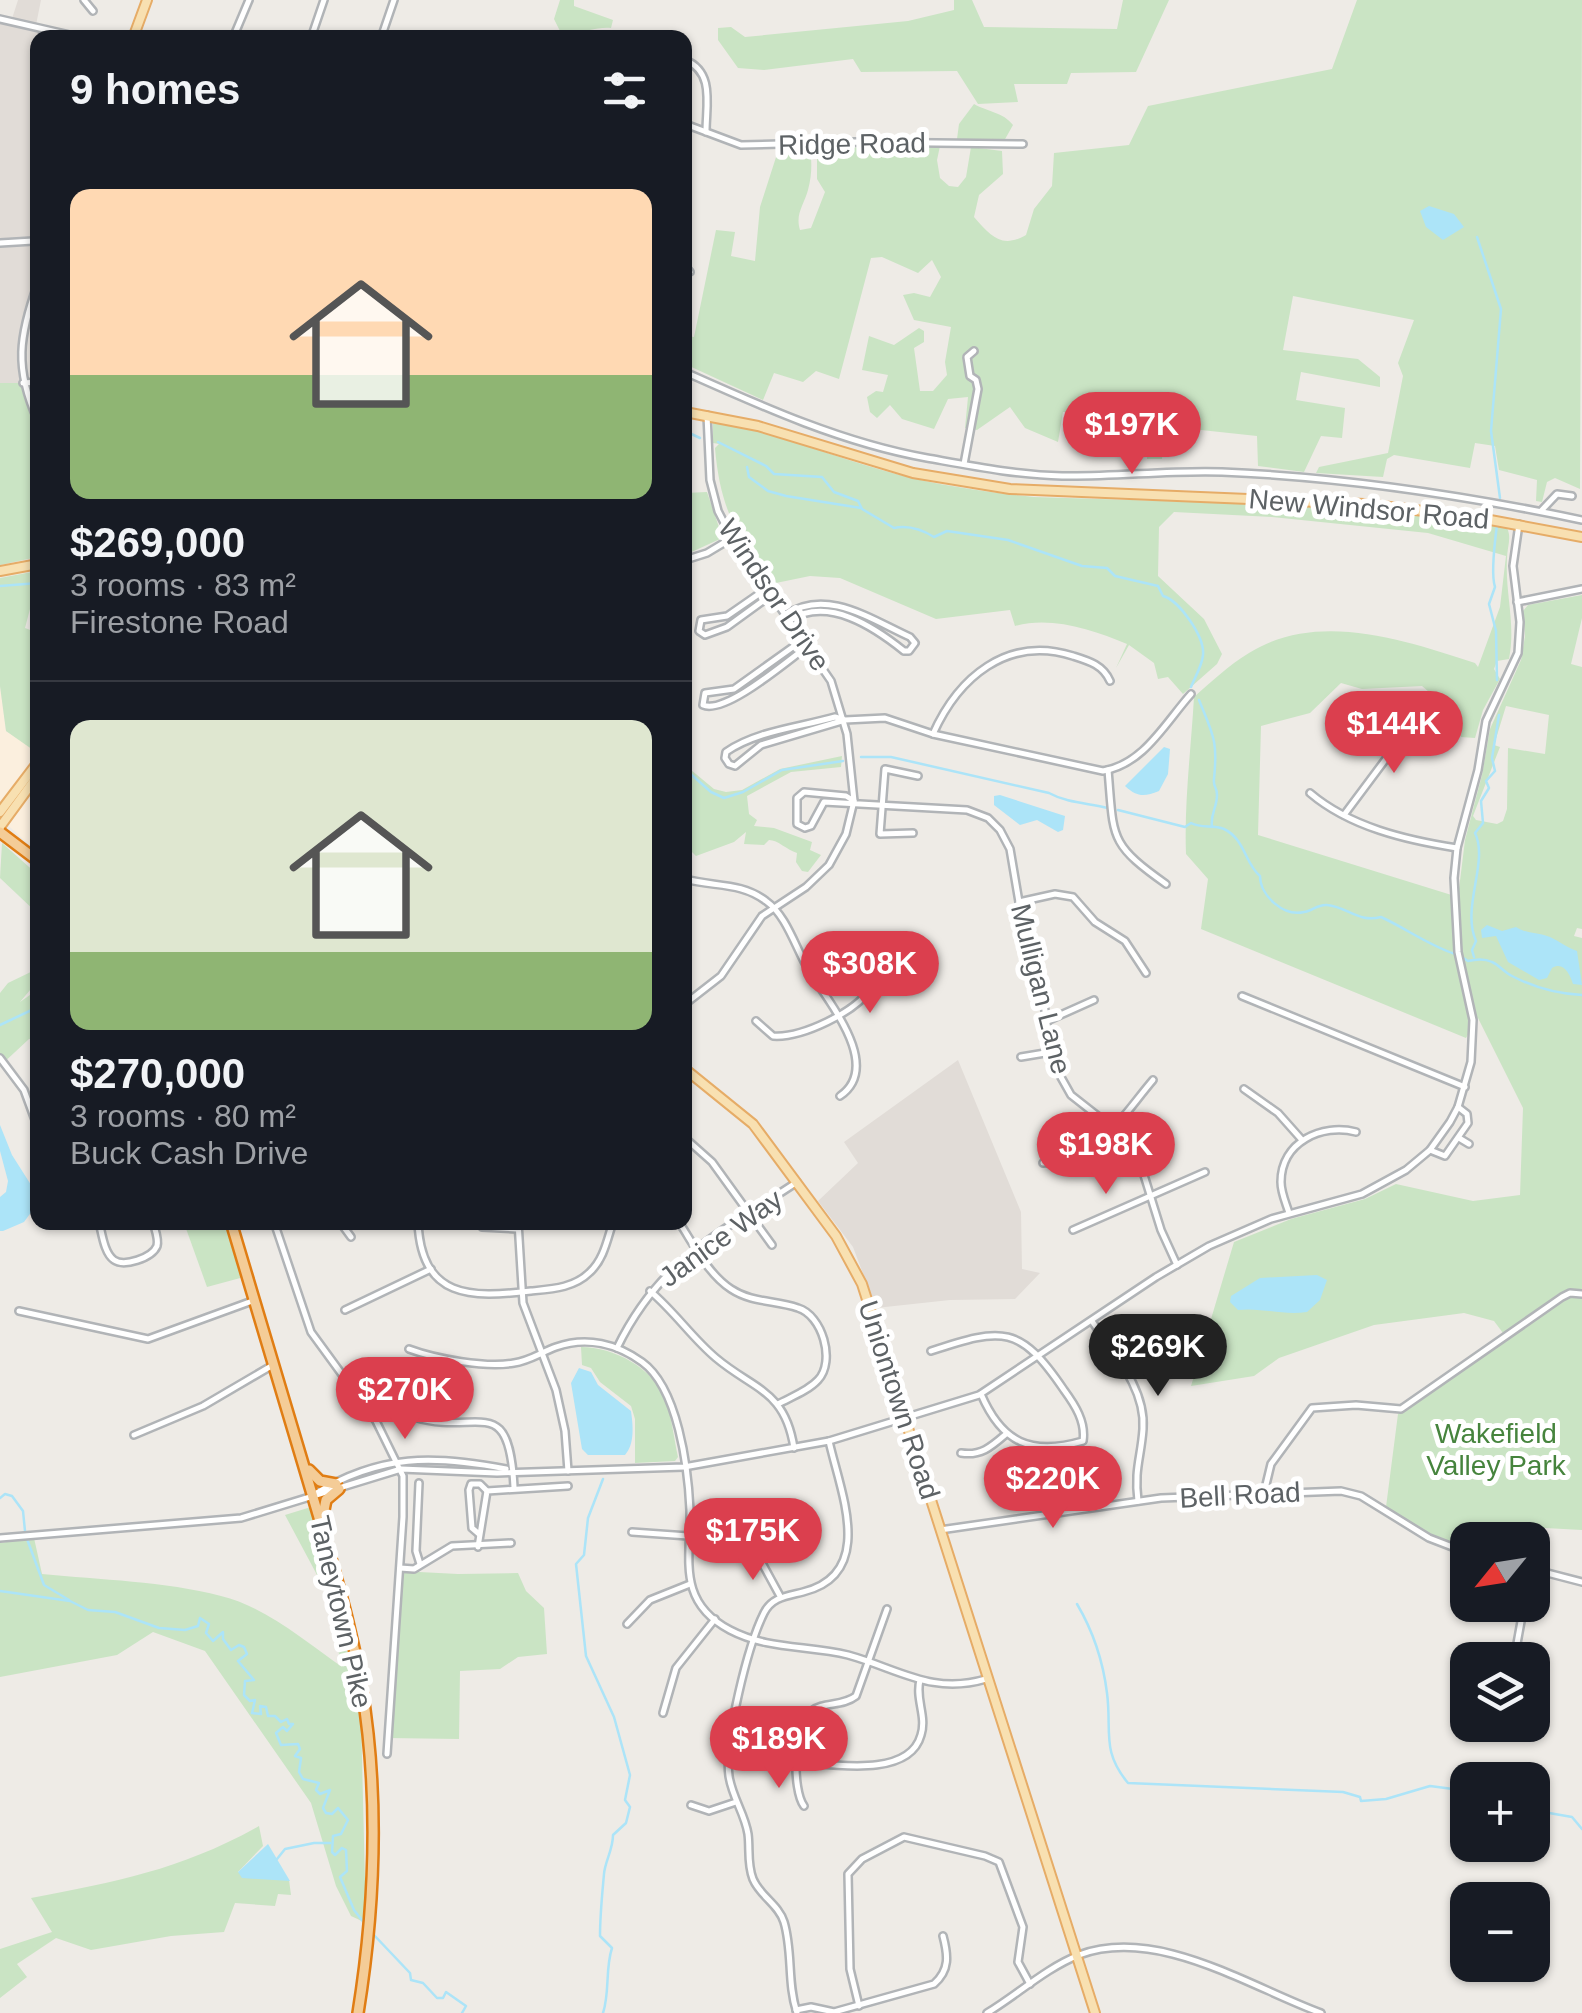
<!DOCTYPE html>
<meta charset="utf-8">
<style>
:root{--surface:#171b24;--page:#20242c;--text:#f1f3f6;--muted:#9ea1a6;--line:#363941;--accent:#db3f4e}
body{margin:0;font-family:Helvetica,sans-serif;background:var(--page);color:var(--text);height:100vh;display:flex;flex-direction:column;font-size:38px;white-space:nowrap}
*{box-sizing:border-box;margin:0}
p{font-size:32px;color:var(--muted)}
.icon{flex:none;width:55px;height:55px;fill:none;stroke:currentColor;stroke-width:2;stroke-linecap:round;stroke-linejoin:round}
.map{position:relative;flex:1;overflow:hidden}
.details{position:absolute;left:30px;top:30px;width:662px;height:1200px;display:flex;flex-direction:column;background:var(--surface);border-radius:20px;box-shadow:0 2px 8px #0004}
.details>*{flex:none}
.needle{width:65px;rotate:240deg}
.tools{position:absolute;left:1450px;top:1522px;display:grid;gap:20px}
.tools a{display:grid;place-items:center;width:100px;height:100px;border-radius:20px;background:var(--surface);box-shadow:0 2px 8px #0004;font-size:50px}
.price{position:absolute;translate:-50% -85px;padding:0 22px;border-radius:35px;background:var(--accent);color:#fff;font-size:32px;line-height:65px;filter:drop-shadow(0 2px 5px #0008)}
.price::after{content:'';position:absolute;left:50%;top:60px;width:30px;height:22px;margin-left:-15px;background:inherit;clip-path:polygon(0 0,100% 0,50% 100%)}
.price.active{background:#222;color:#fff}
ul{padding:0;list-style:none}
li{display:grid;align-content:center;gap:20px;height:530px;padding:0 40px}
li+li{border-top:2px solid var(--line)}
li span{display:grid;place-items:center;height:310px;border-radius:20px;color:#555}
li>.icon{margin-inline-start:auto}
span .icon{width:180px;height:180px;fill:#fffc;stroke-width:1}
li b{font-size:42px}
h2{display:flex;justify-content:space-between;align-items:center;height:120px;padding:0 40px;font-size:42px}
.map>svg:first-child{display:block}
.commercial{fill:#fbefde}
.education{fill:#e1dcd7}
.green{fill:#cae4c4;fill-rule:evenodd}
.water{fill:#ace4f8}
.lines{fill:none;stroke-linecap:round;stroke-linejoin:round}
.stream{stroke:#ace4f8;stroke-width:2.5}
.minor-casing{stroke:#b1b4b7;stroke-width:10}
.major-casing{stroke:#e6ac67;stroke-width:12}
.highway-casing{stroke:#e07d14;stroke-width:14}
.minor{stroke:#fff;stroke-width:5}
.major{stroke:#f8e0b1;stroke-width:8}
.highway{stroke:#f4cc97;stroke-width:9}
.labels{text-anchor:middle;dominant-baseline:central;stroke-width:10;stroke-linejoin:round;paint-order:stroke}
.street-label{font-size:28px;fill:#5d6265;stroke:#fff}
.park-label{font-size:28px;fill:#46843d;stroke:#fff}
</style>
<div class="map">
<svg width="1582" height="2013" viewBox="0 0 1582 2013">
<rect width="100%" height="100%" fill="#eeebe6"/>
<path class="commercial" d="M0 686 6 731 37 751V852L0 818Z"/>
<g class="education">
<path d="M18 0H41L35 30 68 37 38 38V275L22 340 37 557 0 565V23L10 25Z"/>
<path d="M958 1060 1021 1212 1022 1269 1040 1273 1015 1299 950 1300 876 1308 853 1247 818 1201 858 1163 844 1142Z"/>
</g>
<g class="green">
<path d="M560 0H574V6L613 20 611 28C595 26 575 37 560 31L554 19Z"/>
<path d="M954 0H972L984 27 1117 29 1123 0H1169L1136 72 1071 73 1067 84H1014L1018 102 978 104 957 71 861 72 853 59 764 70 738 68 718 40V28L731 27 745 37 908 21 954 10Z"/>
<path d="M1357 0H1582L1580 489 1555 478 1547 482 1542 502 1536 501 1537 480 1499 470 1495 446 1475 443 1470 468 1394 455 1387 459 1383 477 1316 473 1319 467 1388 453 1403 376 1398 363 1414 320 1293 296 1283 350 1358 359 1380 377V387L1301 372 1296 400 1345 408 1342 438 1321 436 1304 472 1258 466 1257 436 1164 426 1162 459H1147L1146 421 1121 419 1118 429 1106 441 1103 422 1079 425 1077 413 1063 412 1058 442 1025 428 1010 407 977 430 965 428 968 397 948 399 934 429 902 419 890 405 877 418 870 412 867 397 876 391 883 392 888 375 862 370 869 336 894 345 919 328 924 331V342L914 348 920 391H933L947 375 945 362 951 327 914 320 903 295 914 293 930 297 941 277 932 260 918 273 882 257 871 258 839 379 816 371 803 382 774 373 763 400 685 364 687 336 694 337 716 230 735 232 731 256 755 261 760 207 778 151 810 148C812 163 812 175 808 190 804 205 795 214 800 230L811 228 825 192 817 179V148L940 146 937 160 940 178 949 186 958 187 966 177 971 147 1002 151 1003 174 979 195 974 217C991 236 1001 249 1026 235L1034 209 1052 186 1054 153 1129 145 1148 106 1332 69Z"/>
<path d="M974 104C988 112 1003 112 1013 125L1004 141 957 139 959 124Z"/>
<path d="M0 383H23L37 421V557L0 565Z"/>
<path d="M717 420C778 434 836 458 896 474 941 486 987 492 1034 497L1366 507 1507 528C1512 538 1507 547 1507 559 1505 593 1516 625 1509 659L1497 661 1494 669 1500 679 1483 710 1475 738 1461 737 1455 714 1422 686 1362 689 1341 683 1310 713 1261 726 1258 835 1458 897 1465 840 1482 775 1490 729 1521 660 1525 636 1523 611 1528 605 1582 595V618L1571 664 1582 667V929L1577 928 1574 936 1582 938V1530L1545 1528 1504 1533 1499 1540H1468L1467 1550 1431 1536 1386 1507 1398 1414 1506 1337 1494 1321 1464 1313 1374 1325 1279 1358 1254 1376 1191 1386 1234 1242 1291 1219 1365 1199 1396 1184 1473 1201 1520 1195 1523 1108 1478 1018 1466 1038 1201 929 1208 879 1186 854C1184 802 1191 750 1194 697 1211 682 1229 665 1249 653 1318 610 1404 640 1475 663L1478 667 1500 607 1506 556 1428 533 1272 517 1174 512 1159 527 1158 576 1204 619 1222 654 1217 664 1183 694 1168 677 1158 679 1154 663 1129 645 1116 668 1127 644C1093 630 1052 616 1015 626L1010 610 936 619 840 578 810 576 771 584C737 537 720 508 715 448L719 444 713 443V423ZM1506 706 1549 715 1545 754 1508 748 1507 809 1503 821 1497 824 1476 820 1473 816 1500 747 1494 745Z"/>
<path d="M707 492 721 533 720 539 685 555V493Z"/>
<path d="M37 571V607L30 609 25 628 33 631 37 627 36 752 6 731 0 686V578Z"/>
<path d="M842 756 841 767 791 772 747 796 749 814 757 820 754 826 774 828 812 842 810 850 821 855 808 872 802 871 796 862 797 853C787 850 778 840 769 840L764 845 744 844 746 832 734 842 696 856 685 845V765L714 789 726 792 742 790 780 769Z"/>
<path d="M2 843 37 874V913L0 878Z"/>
<path d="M37 969V986L36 983 20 1002 37 990V1039H29L0 1066V993L8 983Z"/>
<path d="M184 1223H227L244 1277 207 1287Z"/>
<path d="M581 1347C614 1347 654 1368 666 1401 672 1419 674 1439 678 1457L675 1461 635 1463V1419L631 1406 600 1382 591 1368 582 1365Z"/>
<path d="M311 1507 336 1593 361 1717 366 1923 351 1916 336 1886 311 1803 205 1651 153 1632 117 1655 0 1677V1543L34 1538 42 1574C101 1580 164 1581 221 1596 266 1607 305 1641 342 1667L324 1588 285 1515Z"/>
<path d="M400 1571 458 1574 518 1573 526 1591 544 1608 547 1654 518 1657 500 1669 460 1671 459 1739 387 1738Z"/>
<path d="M259 1826 263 1846 238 1872 289 1880 291 1895 278 1894 275 1906 235 1903 224 1932 171 1936 91 1950 56 1938 17 1964 27 1977 0 1998V1949L52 1932 31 1898C118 1881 180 1870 259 1826Z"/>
</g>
<g class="water">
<path d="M1429 206 1454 214 1464 227 1443 240 1426 227 1420 211Z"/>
<path d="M1164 747 1170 749 1168 774 1159 791C1144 797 1137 797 1125 786Z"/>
<path d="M1000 795 1065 816 1063 830 1058 832 1037 820 1020 825 994 805V796Z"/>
<path d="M1487 925 1502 931 1516 927C1527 934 1536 932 1547 936 1555 938 1565 947 1577 951L1582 985 1573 984C1570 975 1564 961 1552 968L1547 978 1539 980 1508 962 1496 936 1482 938 1481 930Z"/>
<path d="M0 1125 12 1155 33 1188 35 1207 24 1222 3 1231H0V1197L6 1192 8 1181 0 1151Z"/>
<path d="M1317 1275 1327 1280 1320 1300 1307 1312C1283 1316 1261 1307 1238 1310L1230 1302 1231 1296 1260 1278Z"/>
<path d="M579 1368 591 1372 598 1385 631 1411C633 1425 635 1444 625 1455H588L582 1449 571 1383Z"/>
<path d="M268 1844 290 1881 242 1878 238 1872Z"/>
</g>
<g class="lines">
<g class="stream">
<path d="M1477 237 1501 309 1491 431 1500 498"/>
<path d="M685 431 700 438"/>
<path d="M718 442 766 466 774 474 822 477 834 492 858 501 862 509 894 528C909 525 921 529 934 537L947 531 1008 540 1082 566 1107 568 1115 576 1158 586 1163 596C1179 600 1205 637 1203 655 1202 666 1195 677 1191 687"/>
<path d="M747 467 749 477 768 491 786 496 861 508"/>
<path d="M0 586 38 583"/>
<path d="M1497 680 1496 631 1489 604 1495 587C1491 575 1495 540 1497 525"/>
<path d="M1199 700C1213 735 1218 740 1214 779 1213 788 1217 786 1217 795 1217 808 1210 814 1212 827"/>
<path d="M861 757H891L1049 793C1067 803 1087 803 1108 808"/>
<path d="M685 769 711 792 724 798 743 792 782 770 843 761"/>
<path d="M1118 810 1185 827 1191 823C1202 829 1213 824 1224 829 1245 839 1245 864 1260 876 1260 896 1284 917 1304 912 1312 911 1318 904 1327 905 1348 907 1358 923 1381 917 1407 929 1428 945 1455 954"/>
<path d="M1462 957 1468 961C1476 959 1484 958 1492 962 1499 965 1504 972 1512 976 1533 987 1558 994 1582 995"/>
<path d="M1474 957 1472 950 1476 941C1461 907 1489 862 1475 833L1483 823 1481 801 1489 788 1486 781 1495 771 1492 758 1499 715"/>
<path d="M0 1025 38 1007"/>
<path d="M0 1498 5 1494 12 1496 23 1511 25 1531"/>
<path d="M27 1539 44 1585 69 1600"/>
<path d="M0 1591 70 1601 88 1610 115 1612 159 1628 185 1630 198 1626 200 1618 209 1624 206 1633 213 1641 223 1632V1639L231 1650 239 1645 244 1647 247 1654 238 1661 254 1680 245 1681 244 1695 250 1701 255 1700 252 1713 261 1714 260 1706 266 1707 268 1716H275L281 1722 287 1719 289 1724H293L287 1731 283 1727 276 1733 281 1745 298 1744 300 1749 295 1756 301 1758 299 1772 303 1779 319 1783 316 1790 320 1794 330 1790 323 1808 326 1813 332 1814 338 1808 348 1820 341 1834 333 1836 332 1852 335 1855 342 1848 346 1850 347 1871 340 1877 354 1910 365 1924"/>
<path d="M1077 1604C1093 1631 1103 1661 1107 1693 1112 1731 1101 1751 1128 1783L1343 1792 1360 1797 1361 1801 1386 1799 1430 1786 1468 1791"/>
<path d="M1532 1810 1572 1817 1582 1829"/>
<path d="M277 1859 285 1849 314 1843H330"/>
<path d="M373 1934 410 1973 411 1980 423 1983 437 1998H443L446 1992 466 2006 462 2013"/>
<path d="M603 2013C610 1992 605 1969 612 1948L600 1936C600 1915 602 1896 604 1874 605 1861 613 1850 613 1835L626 1823 630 1807 625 1800 630 1775 614 1717 586 1656 576 1564 584 1555 588 1518 603 1479"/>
</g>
<g class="minor-casing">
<g id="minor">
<path d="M84 0 93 11"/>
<path d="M0 19 83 38"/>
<path d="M233 38 249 0"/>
<path d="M311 38 324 0"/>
<path d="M381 38 394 0"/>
<path d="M685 60C715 72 706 105 706 132"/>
<path d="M685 124 741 145 855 142 1023 144"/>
<path d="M0 243 33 241"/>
<path d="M685 266 690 272"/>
<path d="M38 283C19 336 14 368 38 421"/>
<path d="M685 372C763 407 843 443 927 458 972 466 1017 475 1062 476 1116 477 1169 470 1222 472 1344 477 1463 495 1582 520"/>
<path d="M23 383 38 382"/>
<path d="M964 464 978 389 976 380 970 376 967 357 974 351"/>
<path d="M1541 511 1557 494 1572 496"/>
<path d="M685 560 707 553 732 538"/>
<path d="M766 589 727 616 701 620 699 631 705 635 727 627 771 595"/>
<path d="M1517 602 1582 589"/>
<path d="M786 615C826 587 872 620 910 637L915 643 909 651H904C874 627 828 596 790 620"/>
<path d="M804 639 734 689 705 693 703 705C725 715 787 661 808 646"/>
<path d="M845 720 761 745 735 766 729 764 725 758 726 752C756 731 800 727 835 717L845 720 885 718 933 734 1103 771C1144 764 1165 723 1191 694"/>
<path d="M933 734C958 678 1007 635 1073 656 1089 661 1103 665 1110 681"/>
<path d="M1108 770C1114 838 1108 843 1166 884"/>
<path d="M1310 793C1350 827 1406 840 1457 848"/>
<path d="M854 801 846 796 804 792 797 798V824L805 828 811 826 824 802 967 810 988 818 1000 830 1010 849 1019 902 1037 958 1053 1063 1071 1095 1113 1128 1139 1159 1161 1230 1177 1265"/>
<path d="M1344 815 1397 744 1400 727"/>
<path d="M913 833 880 834 885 769 918 776"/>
<path d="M685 879C714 887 741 882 766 901 786 915 795 946 807 967 824 997 885 1065 840 1096"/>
<path d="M1019 902 1055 894 1073 897 1095 922 1125 941 1146 973"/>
<path d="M1242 996 1465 1087"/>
<path d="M685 1004 721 976 762 916 806 887 829 865 846 834 854 801 847 734 831 681 732 538 718 511 710 480 707 415"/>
<path d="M756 1021 773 1036C802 1038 856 1012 871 988"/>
<path d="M1047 1021 1094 1000"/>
<path d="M1021 1057 1051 1052"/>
<path d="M0 1058 24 1090 38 1128"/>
<path d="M1244 1089 1278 1113 1302 1140"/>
<path d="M685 1138 712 1162 772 1245"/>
<path d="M1459 1138 1469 1144"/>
<path d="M1430 1150 1445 1156 1468 1123 1467 1114 1458 1107"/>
<path d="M1043 1163C1099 1159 1120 1119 1153 1080"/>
<path d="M1289 1213C1286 1203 1281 1193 1281 1182 1281 1142 1322 1123 1356 1132"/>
<path d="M99 1222C102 1233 104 1253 114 1260 124 1267 152 1258 157 1246 159 1239 155 1230 153 1222"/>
<path d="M274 1222 311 1332 376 1421 403 1476V1517L387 1754"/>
<path d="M340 1222 351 1237"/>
<path d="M418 1222C421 1299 471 1298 531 1291 552 1289 574 1288 590 1272 604 1259 607 1240 613 1222"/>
<path d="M518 1222 523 1303 556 1390 565 1431 568 1471"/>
<path d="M679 1222C694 1245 708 1274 731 1289 752 1303 775 1300 798 1308 822 1315 836 1361 818 1380 808 1391 791 1397 778 1404"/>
<path d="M482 1227 517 1229"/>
<path d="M1073 1230 1205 1172"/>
<path d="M650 1291C675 1312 692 1338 716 1358 754 1390 785 1390 794 1448"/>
<path d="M345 1310 431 1269"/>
<path d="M19 1311 148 1339 255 1300"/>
<path d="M1092 1321C1113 1353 1146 1388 1143 1429 1141 1458 1134 1469 1138 1501"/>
<path d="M617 1348C660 1259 719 1234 797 1182"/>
<path d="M409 1349C436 1359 486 1368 514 1363 529 1361 542 1352 556 1347 587 1336 617 1344 642 1362 678 1388 688 1467 690 1510 691 1559 676 1601 730 1630 768 1650 808 1645 848 1655 899 1669 932 1695 986 1679"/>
<path d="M931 1351C1003 1327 1020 1325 1064 1390 1075 1405 1086 1422 1083 1441 1031 1456 1002 1443 981 1394"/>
<path d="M414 1417C478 1437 509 1389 514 1487"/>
<path d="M134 1435 203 1406 273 1365"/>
<path d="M961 1453C981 1456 991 1447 1006 1434"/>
<path d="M419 1483 416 1551 420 1564"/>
<path d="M1264 1493 1271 1464 1312 1408 1356 1405 1401 1409 1562 1297 1570 1293 1582 1294"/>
<path d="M315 1494C380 1454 434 1455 506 1469"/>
<path d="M940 1530 1161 1498 1341 1491 1361 1496 1429 1538 1468 1553"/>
<path d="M632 1532 688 1536"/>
<path d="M479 1534 472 1528 469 1490 471 1484H480L487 1491"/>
<path d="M0 1538 241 1518 401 1469 497 1473 684 1467 829 1441 979 1395 1156 1277 1209 1246 1271 1219 1362 1194 1406 1170 1430 1150 1450 1122 1458 1107 1471 1062 1473 1020 1458 952 1454 878 1457 848 1478 770 1486 721 1518 653 1520 622 1513 566 1519 524"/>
<path d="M478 1547 487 1491 568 1486"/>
<path d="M756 1552C778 1543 808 1539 785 1510 753 1498 744 1526 756 1552L780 1596"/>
<path d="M400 1568 414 1569 452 1546 511 1543"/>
<path d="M1532 1569 1582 1582"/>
<path d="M627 1624 650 1600 690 1584"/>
<path d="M1514 1660 1524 1605"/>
<path d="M663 1713 676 1668 715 1619"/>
<path d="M727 1759C751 1759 775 1760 799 1762 830 1764 909 1779 921 1735 927 1716 915 1699 920 1680"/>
<path d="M691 1805 709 1811 736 1802"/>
<path d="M804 1806C792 1790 793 1725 810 1712 823 1701 842 1707 856 1696L887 1609"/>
<path d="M859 2006 850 1969 848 1874 862 1859 904 1837 985 1856 999 1862 1023 1927 1018 1962 1030 1984"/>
<path d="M796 2010 811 2007 834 2012 934 1984C950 1970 948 1955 943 1936"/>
<path d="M797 2013C787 1983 793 1952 784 1922 779 1905 760 1896 753 1879 747 1864 750 1849 748 1834 745 1814 732 1797 729 1776 724 1741 748 1645 764 1613 772 1597 787 1596 803 1592 877 1574 840 1491 829 1441"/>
<path d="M987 2013C1017 1995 1046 1968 1079 1955 1157 1926 1248 1986 1321 2013"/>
</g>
</g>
<g class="major-casing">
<g id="major">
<path d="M133 38 147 0"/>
<path d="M685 412 758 426 913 473 1010 489 1365 504 1474 517 1582 537"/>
<path d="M0 571 38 564"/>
<path d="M0 812 38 762"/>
<path d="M0 827 38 775"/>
<path d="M685 1069 753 1124 836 1236 862 1284 1095 2013"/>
</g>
</g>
<g class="highway-casing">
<g id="highway">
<path d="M0 832 38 861"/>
<path d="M231 1222C257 1307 282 1392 307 1477 332 1562 359 1645 368 1734 378 1828 373 1920 358 2013"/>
<path d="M309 1470 320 1481 336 1484"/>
<path d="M323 1515 326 1500 339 1489"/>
</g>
</g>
<use href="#minor" class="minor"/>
<use href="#major" class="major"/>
<use href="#highway" class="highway"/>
</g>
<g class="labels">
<g class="street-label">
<text transform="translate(852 144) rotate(-1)">Ridge Road</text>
<text transform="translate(1369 509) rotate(5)">New Windsor Road</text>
<text transform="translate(774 595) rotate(56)">Windsor Drive</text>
<text transform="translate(1041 989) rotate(76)">Mulligan Lane</text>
<text transform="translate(721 1238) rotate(-36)">Janice Way</text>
<text transform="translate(899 1400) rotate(72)">Uniontown Road</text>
<text transform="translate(1240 1495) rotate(-3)">Bell Road</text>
<text transform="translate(341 1612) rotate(77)">Taneytown Pike</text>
</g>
<g class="park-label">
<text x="1496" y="1433">Wakefield<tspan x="1496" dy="32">Valley Park</tspan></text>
</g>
</g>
</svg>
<div class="tools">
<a><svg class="needle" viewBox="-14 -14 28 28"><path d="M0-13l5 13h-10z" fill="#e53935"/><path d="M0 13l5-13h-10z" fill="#9ea1a6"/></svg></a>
<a><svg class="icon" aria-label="layers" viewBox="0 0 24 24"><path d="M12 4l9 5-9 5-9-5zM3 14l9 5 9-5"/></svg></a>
<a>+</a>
<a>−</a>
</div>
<b class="price" style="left:1132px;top:477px">$197K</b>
<b class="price" style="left:1394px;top:776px">$144K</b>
<b class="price" style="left:870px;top:1016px">$308K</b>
<b class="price" style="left:1106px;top:1197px">$198K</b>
<b class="price active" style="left:1158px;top:1399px">$269K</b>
<b class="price" style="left:405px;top:1442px">$270K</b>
<b class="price" style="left:1053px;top:1531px">$220K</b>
<b class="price" style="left:753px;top:1583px">$175K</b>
<b class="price" style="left:779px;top:1791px">$189K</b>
<section class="details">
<h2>9 homes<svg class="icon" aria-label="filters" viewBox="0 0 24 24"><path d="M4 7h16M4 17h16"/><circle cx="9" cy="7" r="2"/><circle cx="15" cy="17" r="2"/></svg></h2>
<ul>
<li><span style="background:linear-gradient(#ffd9b3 60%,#8fb573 0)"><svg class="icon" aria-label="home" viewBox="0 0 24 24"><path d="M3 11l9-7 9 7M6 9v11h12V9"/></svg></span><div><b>$269,000</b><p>3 rooms · 83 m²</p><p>Firestone Road</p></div></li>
<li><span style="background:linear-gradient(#dfe7d0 75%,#8fb573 0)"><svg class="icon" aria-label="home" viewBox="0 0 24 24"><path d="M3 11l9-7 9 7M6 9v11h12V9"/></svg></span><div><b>$270,000</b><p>3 rooms · 80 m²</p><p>Buck Cash Drive</p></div></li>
</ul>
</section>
</div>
